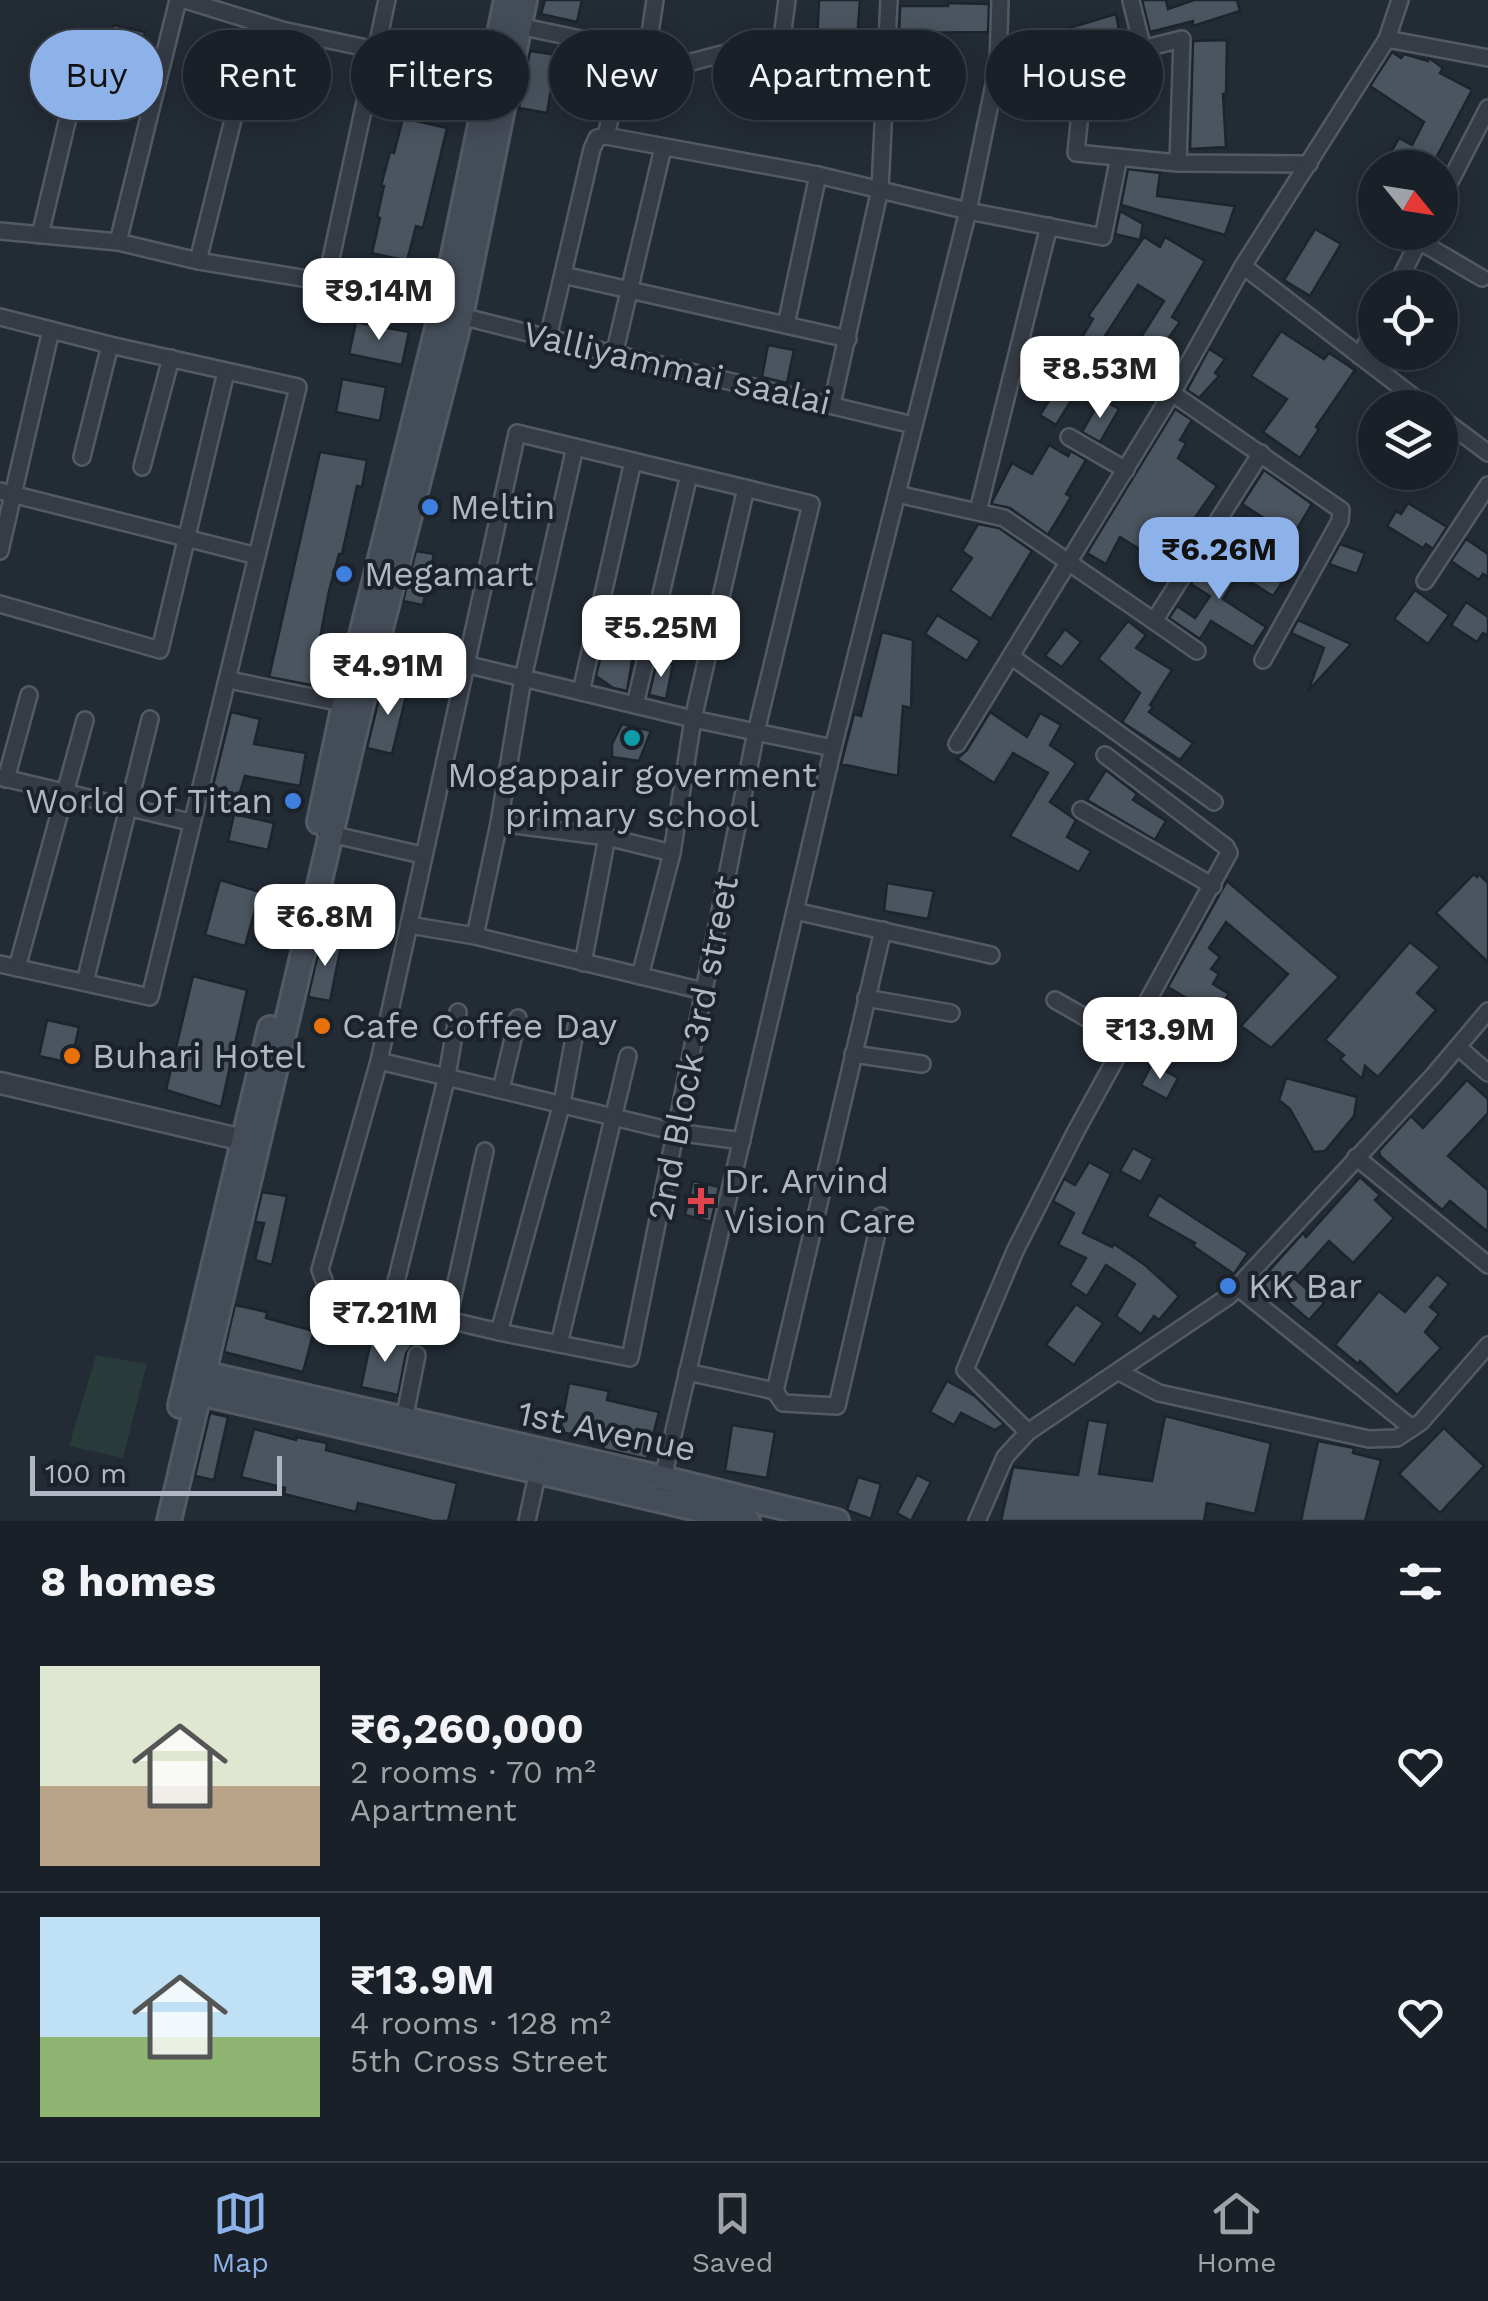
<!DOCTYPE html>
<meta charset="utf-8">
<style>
:root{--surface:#1a2028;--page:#232830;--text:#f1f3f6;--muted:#9fa3a8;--line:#383e45;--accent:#8db2ea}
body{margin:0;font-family:"Work Sans",sans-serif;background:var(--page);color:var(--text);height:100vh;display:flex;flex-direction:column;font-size:38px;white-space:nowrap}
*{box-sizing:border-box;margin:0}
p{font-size:32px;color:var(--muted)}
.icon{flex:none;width:55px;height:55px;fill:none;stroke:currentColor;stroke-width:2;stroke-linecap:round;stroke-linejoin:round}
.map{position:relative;height:1521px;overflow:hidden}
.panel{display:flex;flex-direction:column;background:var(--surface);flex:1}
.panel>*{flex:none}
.guide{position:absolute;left:30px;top:30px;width:1430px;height:90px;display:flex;gap:20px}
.needle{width:65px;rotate:120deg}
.buttons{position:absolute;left:1358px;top:150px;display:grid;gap:20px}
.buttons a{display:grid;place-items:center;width:100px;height:100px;border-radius:50%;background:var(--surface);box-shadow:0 5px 25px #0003,0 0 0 2px var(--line);font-size:50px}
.scale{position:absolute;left:30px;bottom:25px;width:252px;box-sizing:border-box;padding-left:10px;border:5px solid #b0b7c2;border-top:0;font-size:28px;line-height:35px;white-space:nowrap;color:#b0b7c2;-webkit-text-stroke:8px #1b222a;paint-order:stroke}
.price{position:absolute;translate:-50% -85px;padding:0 22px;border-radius:20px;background:#fff;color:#222;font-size:32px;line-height:65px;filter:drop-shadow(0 2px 5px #0008)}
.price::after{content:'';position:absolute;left:50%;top:60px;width:30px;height:22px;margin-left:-15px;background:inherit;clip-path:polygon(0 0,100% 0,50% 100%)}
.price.active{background:var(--accent);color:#111}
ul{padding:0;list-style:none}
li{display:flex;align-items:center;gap:30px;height:250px;padding:0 40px}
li+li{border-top:2px solid var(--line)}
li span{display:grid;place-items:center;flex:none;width:280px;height:200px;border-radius:0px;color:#555}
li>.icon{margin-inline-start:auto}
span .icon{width:120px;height:120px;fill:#fffc;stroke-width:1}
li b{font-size:42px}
h2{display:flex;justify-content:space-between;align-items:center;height:120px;padding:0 40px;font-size:42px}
.pill{padding:0 35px;border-radius:45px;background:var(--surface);box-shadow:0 5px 25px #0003,0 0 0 2px var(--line);font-size:35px;line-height:90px}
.pill.active{background:var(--accent);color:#111}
.tab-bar{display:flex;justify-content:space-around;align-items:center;height:140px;border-top:2px solid var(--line);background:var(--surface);font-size:28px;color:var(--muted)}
.tab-bar a{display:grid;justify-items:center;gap:5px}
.tab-bar .active{color:var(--accent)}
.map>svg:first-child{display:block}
.green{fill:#293a3a}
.building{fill:#4b5560;stroke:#1d242c;stroke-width:2.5}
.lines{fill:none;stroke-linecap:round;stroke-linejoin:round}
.minor-casing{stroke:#535a63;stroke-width:20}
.tertiary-casing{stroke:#535a63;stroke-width:25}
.secondary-casing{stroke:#535a63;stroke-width:28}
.minor{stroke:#363c46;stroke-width:15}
.tertiary{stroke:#363c46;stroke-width:20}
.secondary{stroke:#444c58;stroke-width:22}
.shop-dot{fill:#3f7fe0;stroke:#1b222a;stroke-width:4}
.culture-dot{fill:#0f9aa8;stroke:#1b222a;stroke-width:4}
.food-dot{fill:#e8710a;stroke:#1b222a;stroke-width:4}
.health-dot{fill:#e0444e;stroke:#1b222a;stroke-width:4}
.labels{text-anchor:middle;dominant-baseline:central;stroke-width:8;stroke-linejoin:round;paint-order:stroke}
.street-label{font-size:35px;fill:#b0b7c2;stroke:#1b222a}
.poi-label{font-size:35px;fill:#b0b7c2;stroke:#1b222a;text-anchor:start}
</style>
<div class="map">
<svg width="1488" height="1521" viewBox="0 0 1488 1521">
<rect width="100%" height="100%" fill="#232b35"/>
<path class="green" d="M96 1355 147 1364 123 1458 69 1446Z"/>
<g class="building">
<path d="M545 0H582L577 22 541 14Z"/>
<path d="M819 0H860L858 27 865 28 864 44 854 43 852 88 822 86V82L781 81 784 49 792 42 817 44Z"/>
<path d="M1142 0H1166L1168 9 1194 0H1237L1240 11 1193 26V21L1150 32Z"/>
<path d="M948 3 989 4 988 32 899 33 900 6H948Z"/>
<path d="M1116 14 1121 42 1069 50V28Z"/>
<path d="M113 25 145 32 139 59 107 52Z"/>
<path d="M1227 40 1226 94H1223L1226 147 1190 149 1193 41Z"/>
<path d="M530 51 557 55 547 113 519 108Z"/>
<path d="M1392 52 1401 58 1404 54 1428 61 1429 58 1443 68 1440 73 1472 90 1436 158 1447 164 1445 168H1396L1386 162 1399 138 1412 145 1424 122 1370 86Z"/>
<path d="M1049 58 1074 60 1069 106 1043 102 1045 91 1006 82 1008 70 1025 74 1027 64 1048 69Z"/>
<path d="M403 118 447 128 423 228 416 226 407 261 372 253 380 218 377 217 384 186H381L390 152 394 153Z"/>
<path d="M1128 169 1160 173 1157 196 1235 206 1225 235 1121 205Z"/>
<path d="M1120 211 1143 224 1140 240 1115 234Z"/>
<path d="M1315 229 1341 244 1310 296 1284 280Z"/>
<path d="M1144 237 1160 247 1165 237 1205 261 1172 317 1180 322 1155 357 1136 345 1164 301 1138 285 1103 339 1107 343 1056 425 1040 415 1057 388 1053 386 1093 319 1088 316Z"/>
<path d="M356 322 409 332 402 365 349 354Z"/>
<path d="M1281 331 1324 359 1329 353 1355 370 1316 427 1319 429 1300 458 1263 432 1287 399 1251 376Z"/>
<path d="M768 345 794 350 787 383 762 377Z"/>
<path d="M1209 349 1225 359 1215 373 1219 376 1199 398 1187 390Z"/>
<path d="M342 379 386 387 380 421 336 412Z"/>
<path d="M1101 399 1119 409 1100 442 1082 432Z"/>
<path d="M1175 409 1192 420 1180 440 1186 443 1178 458 1217 486 1192 522 1196 525 1191 533 1195 536 1173 570 1120 537 1106 564 1087 553Z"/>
<path d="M1049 445 1068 456 1071 451 1086 460 1066 494 1071 497 1048 535 1010 508 991 504 1012 463 1032 474Z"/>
<path d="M320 452 367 460 362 487 357 486 342 554H339L329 591 311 685 269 677Z"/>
<path d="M1264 470 1312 504 1285 549 1268 539 1276 526 1242 504Z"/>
<path d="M1408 503 1447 527 1433 549 1426 544 1423 548 1387 526 1396 511 1401 514Z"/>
<path d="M978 524 999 528 1032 551 991 619 950 590 972 558 962 551Z"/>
<path d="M1466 539 1488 554V577L1483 574 1479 580 1451 561Z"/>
<path d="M1340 544 1365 553 1357 574 1329 564Z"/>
<path d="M1214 548 1243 566 1223 599 1266 627 1253 647 1211 621 1200 639 1169 618 1177 606 1195 618 1210 596 1191 584Z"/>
<path d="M416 551 434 554 423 605 403 601Z"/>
<path d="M1249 562 1282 583 1273 596 1240 575Z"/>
<path d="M1415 590 1449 615 1428 644 1394 619Z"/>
<path d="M1466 602 1488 617V636L1483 633 1477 642 1451 625Z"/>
<path d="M937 615 980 641 967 661 925 634Z"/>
<path d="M1298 620 1351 644 1308 691 1324 648 1291 633Z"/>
<path d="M1128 621 1146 635 1136 648 1172 670 1150 705 1153 707 1149 712 1193 743 1180 760 1122 722 1140 693 1098 659Z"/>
<path d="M1065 629 1081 642 1062 667 1045 656Z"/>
<path d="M882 632 913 640 911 708 903 706 898 776 841 764 854 714 861 716Z"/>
<path d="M610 641 635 643 627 691 613 688 596 676 600 659Z"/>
<path d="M657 662 673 664 666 699 649 695Z"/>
<path d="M383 682 408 688 392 754 367 748Z"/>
<path d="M231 712 260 719 254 744 306 753 300 786 245 776 234 812 208 806Z"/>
<path d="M990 712 1027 737 1040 713 1061 725 1050 745 1076 763 1050 802 1076 820 1067 837 1091 851 1079 872 1010 836 1048 773 1013 753 994 783 957 759 967 750Z"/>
<path d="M622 724 651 731 639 761 612 757V744Z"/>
<path d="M1106 770 1137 794 1133 800 1166 821 1155 840 1087 800Z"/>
<path d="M234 814 274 823 268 850 228 841Z"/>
<path d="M1474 874 1477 877 1479 874 1488 883V962L1436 913Z"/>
<path d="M220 880 260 892 245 946 205 935Z"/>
<path d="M1227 881 1339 977 1271 1048 1241 1026 1288 974 1226 922 1209 948 1220 957 1211 969 1219 974 1213 984 1229 994 1213 1014 1168 987Z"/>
<path d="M887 883 934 891 928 919 884 911Z"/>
<path d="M322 937 342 941 330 1001 308 997Z"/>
<path d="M1410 942 1440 967 1417 993 1436 1010 1378 1077 1365 1066 1362 1079 1340 1059 1344 1055 1325 1040Z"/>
<path d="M193 976 247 990 221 1107 166 1090Z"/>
<path d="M47 1020 79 1027 71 1063 39 1056Z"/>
<path d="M1152 1064 1178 1078 1167 1099 1141 1085Z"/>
<path d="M1286 1078 1357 1097 1354 1116 1325 1151 1314 1152 1290 1109 1279 1100Z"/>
<path d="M1467 1080 1488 1099V1113L1448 1156 1488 1190V1232L1450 1201 1442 1210 1380 1156 1379 1151 1411 1116 1423 1128Z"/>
<path d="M1133 1148 1153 1159 1141 1182 1120 1171Z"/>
<path d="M1089 1162 1111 1174 1083 1233 1112 1247 1114 1244 1145 1265 1179 1296 1159 1320 1154 1316 1141 1334 1116 1316 1135 1284 1106 1265 1087 1296 1070 1285 1086 1258 1058 1245 1074 1213 1053 1201 1064 1179 1075 1185Z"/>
<path d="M1360 1177 1380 1195 1375 1200 1394 1218 1353 1263 1329 1241 1295 1279 1324 1303 1309 1320 1280 1295 1276 1300 1258 1283 1303 1233 1306 1237Z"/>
<path d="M693 1181 719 1187 711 1222 685 1215Z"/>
<path d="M262 1192 287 1196 272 1265 255 1260 264 1223 255 1222Z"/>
<path d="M1159 1195 1248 1253 1234 1274 1193 1246 1195 1243 1147 1216Z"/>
<path d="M1437 1274 1449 1284 1430 1307 1439 1314 1425 1332 1441 1348 1397 1395 1360 1361 1358 1364 1335 1345 1379 1291 1405 1312Z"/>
<path d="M1076 1304 1103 1323 1074 1365 1046 1345Z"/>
<path d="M235 1305 267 1312 266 1318 314 1331 303 1372 224 1352Z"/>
<path d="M372 1336 413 1345 406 1353 398 1395 361 1387Z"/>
<path d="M947 1381 975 1396 1004 1424 995 1430 961 1413 954 1425 930 1412Z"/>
<path d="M569 1383 609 1391 607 1400 659 1412 647 1459 603 1449 605 1440 560 1432Z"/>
<path d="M210 1413 228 1417 214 1480 195 1476Z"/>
<path d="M1165 1416 1271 1443 1255 1514 1207 1503 1204 1521H1001L1013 1467 1078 1475 1088 1420 1108 1423 1099 1474 1152 1481Z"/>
<path d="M732 1425 775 1432 767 1478 725 1471Z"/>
<path d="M1444 1428 1484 1466 1440 1513 1399 1474Z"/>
<path d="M254 1429 296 1440V1437L327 1443 326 1450 457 1483 448 1521H433L358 1503 356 1512 284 1494 285 1488 241 1477Z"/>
<path d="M1318 1441 1354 1448 1353 1453 1381 1460 1365 1521H1301Z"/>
<path d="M917 1475 931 1482 911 1521 897 1513Z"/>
<path d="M858 1477 881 1484 871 1519 847 1510Z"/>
</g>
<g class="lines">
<g class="minor-casing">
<g id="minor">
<path d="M185 0 282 30 376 50"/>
<path d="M655 0 647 53 652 64 665 69 782 38 787 0"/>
<path d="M1131 1 1143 49"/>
<path d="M519 26 647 53"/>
<path d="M1387 39 1488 58"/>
<path d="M606 136 626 49"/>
<path d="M1178 163 1182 39 1085 63 1076 153 1178 163 1309 164"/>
<path d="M1440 201 1488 108"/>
<path d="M0 231 118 242 198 261 326 282 442 308 461 316 548 338 913 425"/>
<path d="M40 235 77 80"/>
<path d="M1419 241 1482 278"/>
<path d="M118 242 178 0"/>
<path d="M198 261 257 23"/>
<path d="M1243 266 1428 408"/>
<path d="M563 275 848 339"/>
<path d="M326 282 387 0"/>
<path d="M1395 288 1423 233"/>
<path d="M0 317 110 345 298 387 150 997 0 964"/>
<path d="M786 325 818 175"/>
<path d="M548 338 592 149 597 138 606 136 818 175 968 211 1103 237 1119 157"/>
<path d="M614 355 663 148"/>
<path d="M1360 356 1375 326"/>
<path d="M1172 393 1341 510 1340 521 1263 660"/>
<path d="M832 404 880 189 889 0"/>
<path d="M1440 417 1488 453"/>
<path d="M517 433 811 504 756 732 630 1358 499 1332 338 1294 327 1288 320 1270 379 1061Z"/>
<path d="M1069 437 1126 470"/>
<path d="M82 457 110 345"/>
<path d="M142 467 171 358"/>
<path d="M0 491 257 556"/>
<path d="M897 494 1004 518 1154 621 1261 453"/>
<path d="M978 511 1049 226"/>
<path d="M0 551 51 330"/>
<path d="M1425 581 1488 485"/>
<path d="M0 604 160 650 226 372"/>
<path d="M1154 621 1197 651"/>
<path d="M1012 657 1214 802"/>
<path d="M465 664 693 719 833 748"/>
<path d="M229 680 352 705"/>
<path d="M581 692 633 461"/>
<path d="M635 705 689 475"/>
<path d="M957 744 1172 393 1243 266 1387 39 1400 0"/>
<path d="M0 777 190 822"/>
<path d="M6 779 29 695"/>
<path d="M1081 810 1213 886"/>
<path d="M499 823 607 837 672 853"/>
<path d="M326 833 422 855"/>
<path d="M795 911 991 955"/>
<path d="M409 925 475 936 703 991"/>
<path d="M475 936 499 823 523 678 575 447"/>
<path d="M583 963 607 837"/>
<path d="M17 968 85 720"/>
<path d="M640 976 672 853 693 719 746 488"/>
<path d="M85 982 150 719"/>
<path d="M866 998 951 1013"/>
<path d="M1055 1000 1126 1041"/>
<path d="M1458 1047 1488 1073"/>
<path d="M853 1054 922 1064"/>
<path d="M379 1061 676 1132 742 1141"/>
<path d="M501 1089 518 1018"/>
<path d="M1356 1157 1488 1265"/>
<path d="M1237 1287 1412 1428"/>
<path d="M390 1306 447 1076 458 1012"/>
<path d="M448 1319 485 1151"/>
<path d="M499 1332 562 1103 576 1027"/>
<path d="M559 1344 628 1056"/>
<path d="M687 1372 775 1391 783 1403 837 1406 881 1216"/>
<path d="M1119 1372 1159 1393 1369 1439 1397 1438 1421 1422 1488 1345"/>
<path d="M775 1391 883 930"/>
<path d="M404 1420 417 1355"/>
<path d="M1028 1432 965 1370 1015 1251 1076 1131 1229 853 1226 847 1105 755"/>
<path d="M664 1487 663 1478 833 748 968 211 998 65 1000 0"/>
<path d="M527 1521 539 1466"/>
<path d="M977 1521 1005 1457 1028 1432 1229 1296 1433 1076 1488 1011"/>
</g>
</g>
<g class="tertiary-casing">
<path id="tertiary" d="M0 1083 256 1143"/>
</g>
<g class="secondary-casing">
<g id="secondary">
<path d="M319 822 344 704 442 308 506 0"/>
<path d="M190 1370 663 1478 837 1521"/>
<path d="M187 1390 748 1521"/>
<path d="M180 1406 270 1028"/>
<path d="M169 1521 361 707 461 316 525 0"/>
</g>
</g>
<use href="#minor" class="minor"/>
<use href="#tertiary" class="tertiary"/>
<use href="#secondary" class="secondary"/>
</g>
<g class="shop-dot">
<circle cx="430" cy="507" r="10"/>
<circle cx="344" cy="574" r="10"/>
<circle cx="293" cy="801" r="10"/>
<circle cx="1228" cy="1286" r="10"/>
</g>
<circle class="culture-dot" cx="632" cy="738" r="10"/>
<g class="food-dot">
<circle cx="322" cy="1026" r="10"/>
<circle cx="72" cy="1056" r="10"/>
</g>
<path class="health-dot" d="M696 1186h10v10h10v10h-10v10h-10v-10h-10v-10h10z"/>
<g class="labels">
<g class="street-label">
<text transform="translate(677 368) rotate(13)">Valliyammai saalai</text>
<text transform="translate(693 1048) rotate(-79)">2nd Block 3rd street</text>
<text transform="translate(607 1431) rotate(12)">1st Avenue</text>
</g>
<g class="poi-label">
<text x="450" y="507">Meltin</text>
<text x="364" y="574">Megamart</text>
<text x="632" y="775" text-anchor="middle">Mogappair goverment<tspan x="632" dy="40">primary school</tspan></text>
<text x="273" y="801" text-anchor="end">World Of Titan</text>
<text x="342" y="1026">Cafe Coffee Day</text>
<text x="92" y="1056">Buhari Hotel</text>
<text x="724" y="1181">Dr. Arvind<tspan x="724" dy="40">Vision Care</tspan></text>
<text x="1248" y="1286">KK Bar</text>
</g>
</g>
</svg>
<div class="buttons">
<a><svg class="needle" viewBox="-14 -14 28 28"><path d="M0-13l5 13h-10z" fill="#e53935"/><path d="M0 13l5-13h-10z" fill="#9fa3a8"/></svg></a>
<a><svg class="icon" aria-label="locate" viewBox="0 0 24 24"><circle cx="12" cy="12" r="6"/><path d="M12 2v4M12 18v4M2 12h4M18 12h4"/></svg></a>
<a><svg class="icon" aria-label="layers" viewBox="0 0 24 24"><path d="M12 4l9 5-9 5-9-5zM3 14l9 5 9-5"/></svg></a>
</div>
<div class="scale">100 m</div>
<b class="price" style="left:379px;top:343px">₹9.14M</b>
<b class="price" style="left:1100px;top:421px">₹8.53M</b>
<b class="price active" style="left:1219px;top:602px">₹6.26M</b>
<b class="price" style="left:661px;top:680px">₹5.25M</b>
<b class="price" style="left:388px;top:718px">₹4.91M</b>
<b class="price" style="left:325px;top:969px">₹6.8M</b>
<b class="price" style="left:1160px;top:1082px">₹13.9M</b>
<b class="price" style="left:385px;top:1365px">₹7.21M</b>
<div class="guide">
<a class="pill active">Buy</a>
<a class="pill">Rent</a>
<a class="pill">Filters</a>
<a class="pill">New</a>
<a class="pill">Apartment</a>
<a class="pill">House</a>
</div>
</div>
<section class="panel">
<h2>8 homes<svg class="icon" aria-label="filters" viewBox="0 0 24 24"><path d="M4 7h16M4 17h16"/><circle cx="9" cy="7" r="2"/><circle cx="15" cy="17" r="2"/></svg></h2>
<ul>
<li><span style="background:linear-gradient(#dfe7d0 60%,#b9a48a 0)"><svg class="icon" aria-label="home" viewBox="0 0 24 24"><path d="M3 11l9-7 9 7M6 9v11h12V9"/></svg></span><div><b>₹6,260,000</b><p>2 rooms · 70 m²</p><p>Apartment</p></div><svg class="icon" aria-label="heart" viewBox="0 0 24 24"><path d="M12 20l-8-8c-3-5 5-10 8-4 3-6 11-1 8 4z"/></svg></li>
<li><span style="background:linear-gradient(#bfe0f5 60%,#8fb573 0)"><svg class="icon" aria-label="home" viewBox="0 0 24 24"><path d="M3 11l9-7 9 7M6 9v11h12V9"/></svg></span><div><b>₹13.9M</b><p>4 rooms · 128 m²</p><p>5th Cross Street</p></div><svg class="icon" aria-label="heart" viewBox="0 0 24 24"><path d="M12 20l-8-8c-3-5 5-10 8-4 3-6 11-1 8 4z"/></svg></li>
</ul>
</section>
<nav class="tab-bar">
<a class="active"><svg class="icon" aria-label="map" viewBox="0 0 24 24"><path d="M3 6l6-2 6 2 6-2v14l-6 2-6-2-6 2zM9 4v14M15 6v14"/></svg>Map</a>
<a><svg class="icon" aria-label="saved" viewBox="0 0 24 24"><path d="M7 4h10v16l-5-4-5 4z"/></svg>Saved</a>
<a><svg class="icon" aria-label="home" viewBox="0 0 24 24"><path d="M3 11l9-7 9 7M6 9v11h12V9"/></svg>Home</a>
</nav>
